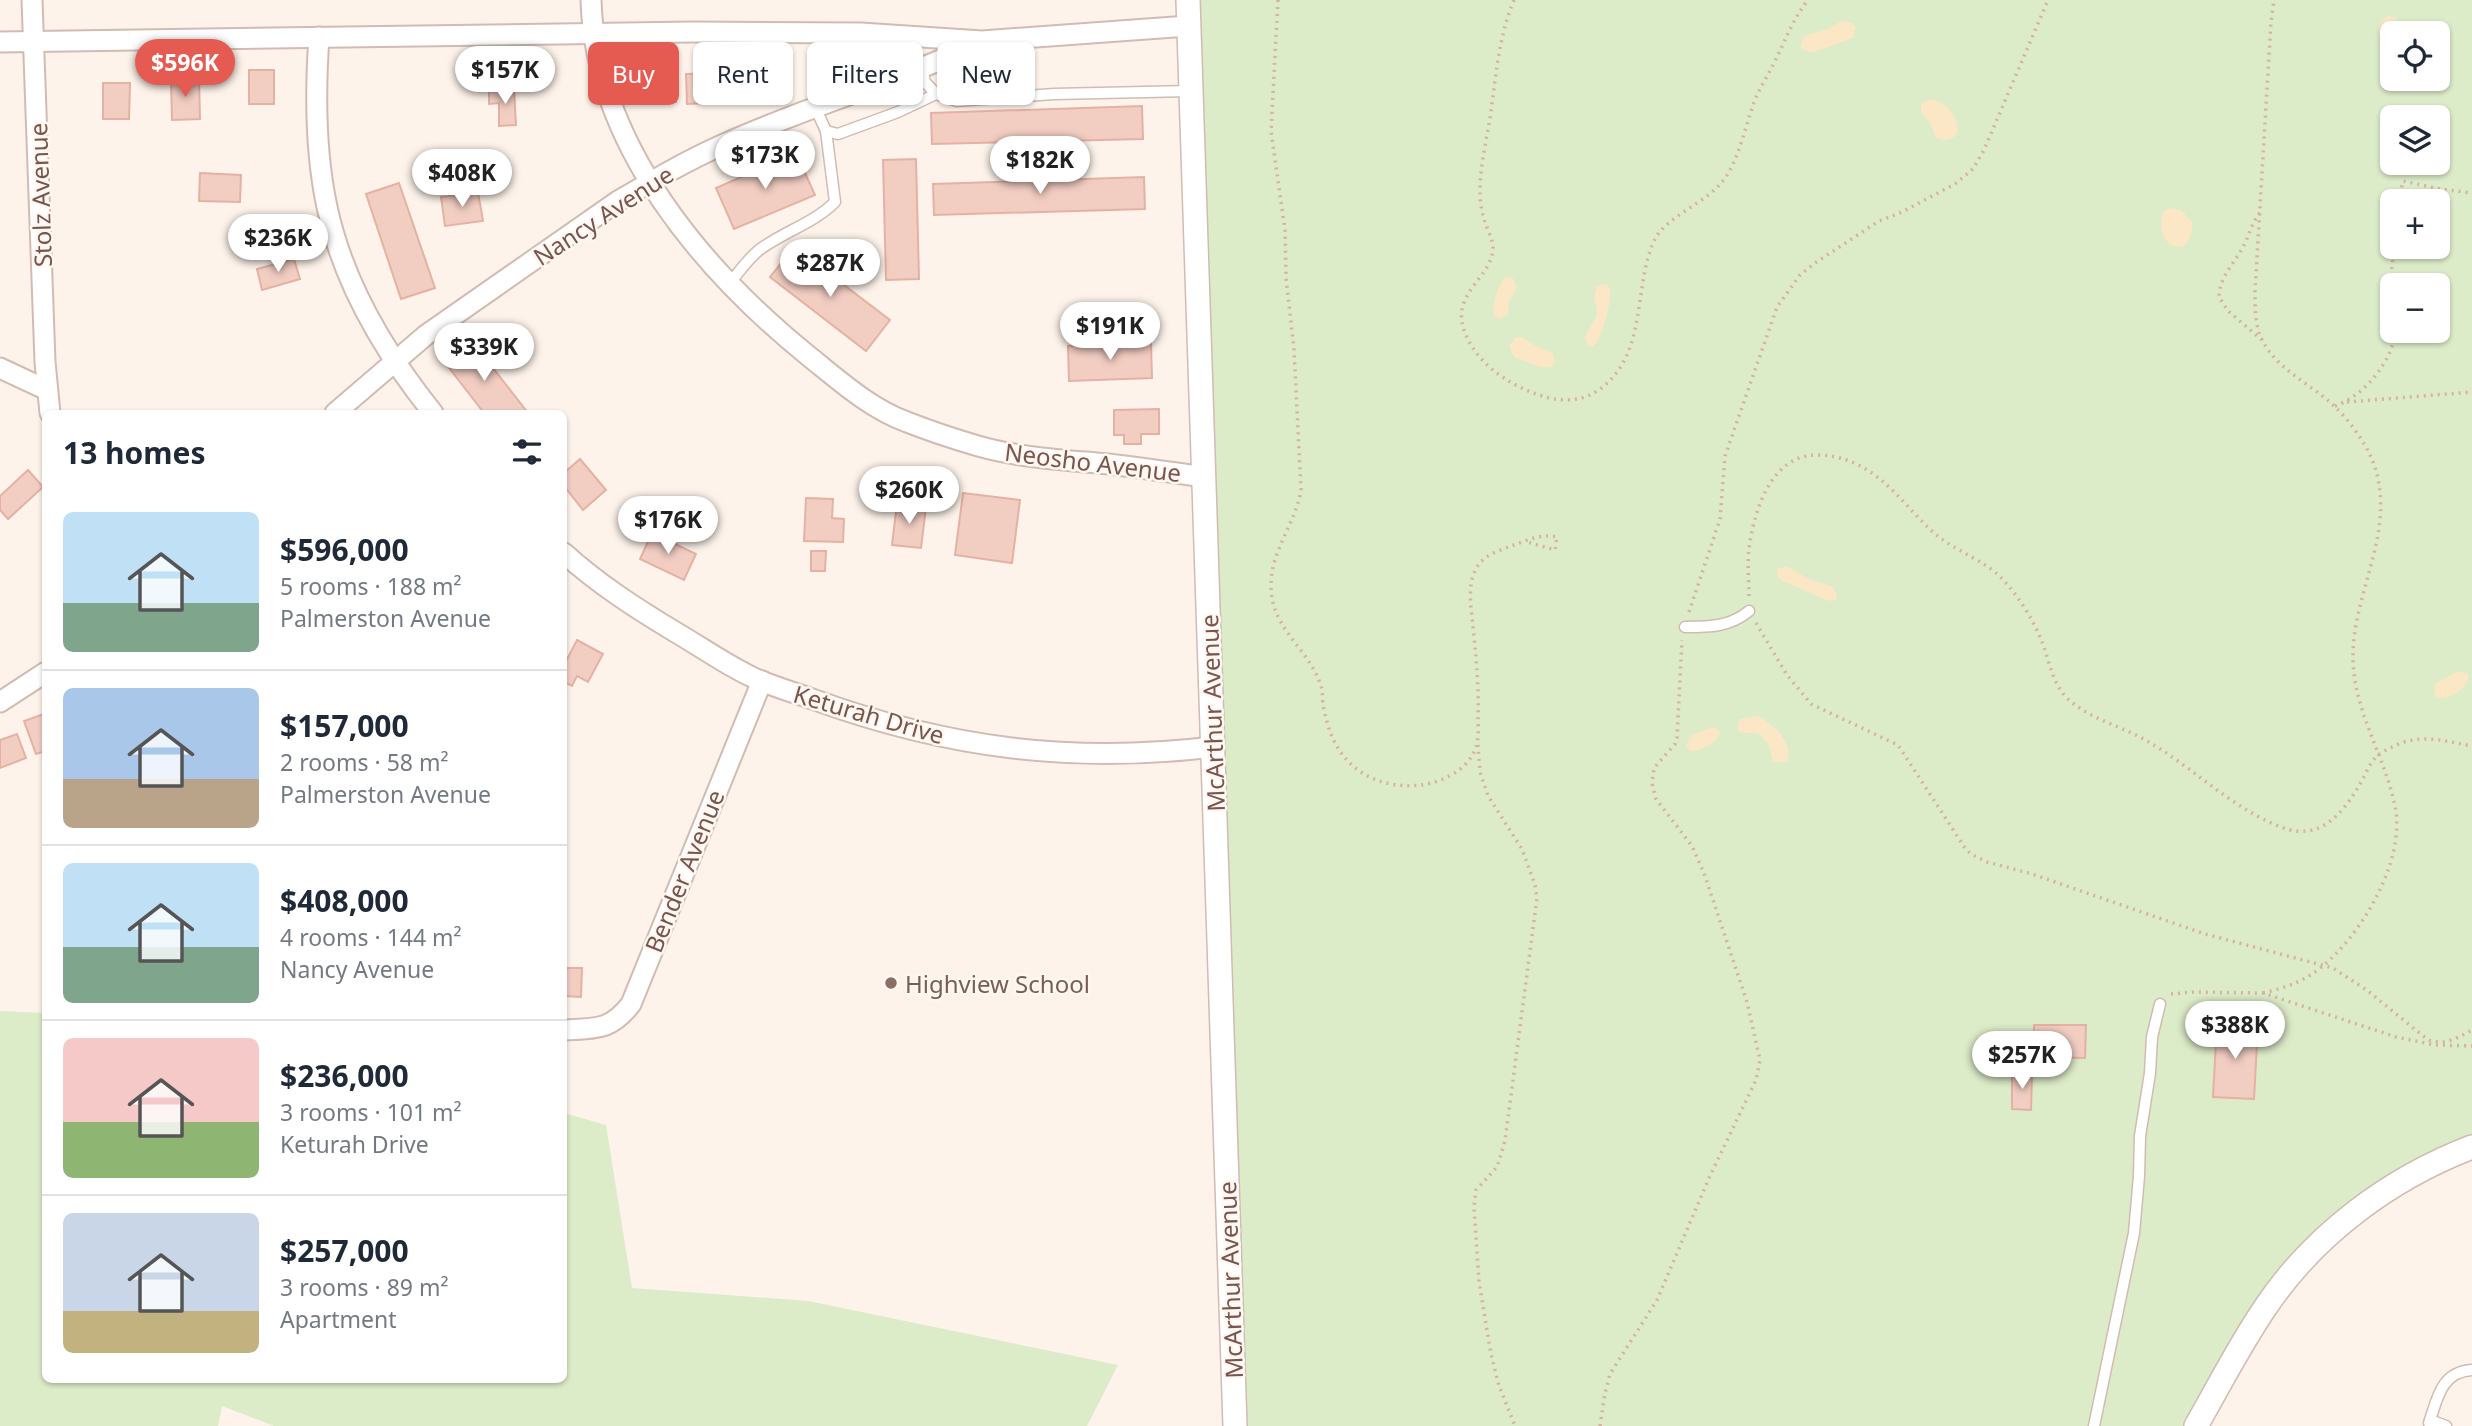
<!DOCTYPE html>
<meta charset="utf-8">
<style>
:root{--surface:#fff;--page:#f2f2f3;--text:#1f2937;--muted:#747a83;--line:#e0e1e3;--accent:#e55b51}
body{margin:0;font-family:"Noto Sans",sans-serif;background:var(--page);color:var(--text);height:100vh;display:flex;flex-direction:column;font-size:26px;white-space:nowrap}
*{box-sizing:border-box;margin:0}
p{font-size:23px;color:var(--muted)}
.icon{flex:none;width:38px;height:38px;fill:none;stroke:currentColor;stroke-width:2;stroke-linecap:round;stroke-linejoin:round}
.map{position:relative;flex:1;overflow:hidden}
.sheet{position:absolute;left:42px;top:410px;width:525px;height:973px;display:flex;flex-direction:column;background:var(--surface);border-radius:10px;box-shadow:0 2px 5px #0004}
.sheet>*{flex:none}
.top-card{position:absolute;left:588px;top:42px;width:665px;height:63px;display:flex;gap:14px}
.fabs{position:absolute;left:2380px;top:21px;display:grid;gap:14px}
.fabs a{display:grid;place-items:center;width:70px;height:70px;border-radius:10px;background:var(--surface);box-shadow:0 2px 5px #0004;font-size:35px}
.price{position:absolute;translate:-50% -60px;padding:0 16px;border-radius:24px;background:#fff;color:#222;font-size:23px;line-height:46px;filter:drop-shadow(0 2px 4px #0008)}
.price::after{content:'';position:absolute;left:50%;top:42px;width:21px;height:16px;margin-left:-10px;background:inherit;clip-path:polygon(0 0,100% 0,50% 100%)}
.price.on{background:var(--accent);color:#fff}
ul{padding:0;list-style:none}
li{display:flex;align-items:center;gap:21px;height:175px;padding:0 21px}
li+li{border-top:2px solid var(--line)}
li span{display:grid;place-items:center;flex:none;width:196px;height:140px;border-radius:10px;color:#555}
li>.icon{margin-inline-start:auto}
span .icon{width:84px;height:84px;fill:#fffc;stroke-width:1}
li b{font-size:30px}
h2{display:flex;justify-content:space-between;align-items:center;height:84px;padding:0 21px;font-size:30px}
.tag{padding:0 24px;border-radius:10px;background:var(--surface);box-shadow:0 2px 5px #0004;font-size:24px;line-height:63px}
.tag.on{background:var(--accent);color:#fff}
.map>svg:first-child{display:block}
.green{fill:#dcebc8;fill-rule:evenodd}
.sand{fill:#fbe7c6}
.building{fill:#f2cdc2;stroke:#e5b1a2;stroke-width:2}
.lines{fill:none;stroke-linecap:round;stroke-linejoin:round}
.service-casing{stroke:#d2bbb2;stroke-width:13}
.minor-casing{stroke:#d2bbb2;stroke-width:23}
.tertiary-casing{stroke:#d2bbb2;stroke-width:26}
.path{stroke:#d8b0a4;stroke-width:3.5;stroke-dasharray:2 5;stroke-linecap:butt}
.service{stroke:#fff;stroke-width:10}
.minor{stroke:#fff;stroke-width:19}
.tertiary{stroke:#fff;stroke-width:23}
.education-dot{fill:#8d6e63;stroke:#fff7f1;stroke-width:2.5}
.labels{text-anchor:middle;dominant-baseline:central;stroke-width:5;stroke-linejoin:round;paint-order:stroke}
.street-label{font-size:24px;fill:#78554d;stroke:#fff7f1}
.education-label{font-size:24px;fill:#785e54;stroke:#fff7f1;text-anchor:start}
</style>
<div class="map">
<svg width="2472" height="1426" viewBox="0 0 2472 1426">
<rect width="100%" height="100%" fill="#fdf3ea"/>
<g class="green">
<path d="M1188 0H2472V1147L2328 1235 2196 1426H1235ZM2392 33H2438V79H2392ZM2392 117H2438V163H2392ZM2392 201H2438V247H2392ZM2392 285H2438V331H2392Z"/>
<path d="M0 1011 45 1013 46 1379H564V1113L606 1125 632 1288 808 1301 1118 1365 1087 1426H274L222 1406 218 1426H0Z"/>
</g>
<g class="sand">
<path d="M2388 16 2396 18 2399 33H2392V44L2390 45 2381 40C2377 29 2377 22 2388 16Z"/>
<path d="M1841 21 1852 23 1856 27 1853 38 1811 53 1800 47 1804 36 1828 29Z"/>
<path d="M1931 99C1947 104 1958 114 1958 132 1954 140 1944 142 1936 138L1929 121 1921 113V104Z"/>
<path d="M2169 208 2181 210 2192 222C2193 232 2190 243 2181 247 2162 247 2157 225 2164 211Z"/>
<path d="M1506 277 1513 278 1517 287 1509 302 1508 314 1500 319 1495 317C1491 305 1497 286 1506 277Z"/>
<path d="M1606 284 1610 288C1612 300 1602 342 1592 347L1587 344 1585 336 1596 317 1597 310 1594 298 1597 286Z"/>
<path d="M1516 337H1522L1534 345 1553 353 1555 362 1552 367H1540L1514 357 1509 346Z"/>
<path d="M1786 566 1805 577 1833 587 1837 595 1836 600 1829 601 1781 580 1778 577 1777 569Z"/>
<path d="M2456 672 2467 673 2469 676C2466 690 2451 699 2437 698L2434 693 2435 684Z"/>
<path d="M1757 716C1773 723 1794 743 1787 762H1773L1768 744 1759 734C1749 731 1731 738 1740 719Z"/>
<path d="M1713 727 1718 729 1720 733 1715 742C1707 745 1698 753 1690 751L1686 746 1693 734Z"/>
</g>
<g class="building">
<rect x="249" y="70" width="25" height="34"/>
<path d="M729 73 730 102 687 104 686 74Z"/>
<path d="M648 78H675L676 102H648Z"/>
<path d="M171 79H199L200 119 172 120Z"/>
<path d="M103 83H130L129 119H103Z"/>
<path d="M514 89 516 125 499 126V103L489 104V90Z"/>
<path d="M1142 106 1143 139 932 144 931 113Z"/>
<path d="M796 153 815 195 734 229 716 188Z"/>
<path d="M916 159 919 279 886 280 883 160Z"/>
<path d="M200 173 241 175 240 202 199 201Z"/>
<path d="M1144 177 1145 209 934 215 933 184Z"/>
<path d="M399 183 435 288 401 299 366 194Z"/>
<path d="M478 192 483 221 445 226 441 197Z"/>
<path d="M794 247 890 320 866 351 770 277Z"/>
<path d="M294 259 300 279 262 290 257 269Z"/>
<path d="M1154 314 1155 338 1109 340 1108 316Z"/>
<path d="M473 342 528 413H484L446 364Z"/>
<path d="M1151 343 1152 378 1069 381 1068 346Z"/>
<path d="M1159 409V434H1141V444H1124V435H1114V410Z"/>
<path d="M580 459 606 490 583 510 564 486V473Z"/>
<path d="M28 470 43 487 8 519 0 510V496Z"/>
<path d="M963 493 1020 500 1012 563 955 555Z"/>
<path d="M806 498 833 499 832 518 844 519 843 542 804 541Z"/>
<path d="M897 503 926 507 921 548 892 545Z"/>
<path d="M652 533 696 554 684 580 640 559Z"/>
<path d="M811 551H826L825 571H811Z"/>
<path d="M577 640 603 654 588 682 577 676 572 686 564 682V665Z"/>
<path d="M44 714 46 751 36 754 24 721Z"/>
<path d="M17 734 26 758 0 768V740Z"/>
<path d="M564 945H566L565 968H582L581 997 564 996Z"/>
<path d="M2217 1022 2258 1025 2254 1099 2213 1097Z"/>
<path d="M2034 1025H2086L2085 1058 2034 1057Z"/>
<path d="M2012 1072 2032 1073 2031 1110 2012 1109Z"/>
</g>
<g class="lines">
<g class="service-casing">
<g id="service">
<path d="M922 67 925 82 936 94 957 101 1054 94 1190 91"/>
<path d="M815 107 826 131 838 134 898 112 936 94"/>
<path d="M729 284C739 272 747 260 759 250 783 232 814 223 835 202L826 131"/>
<path d="M1685 627C1709 627 1730 627 1749 611"/>
<path d="M2430 1420C2438 1396 2442 1372 2472 1370"/>
<path d="M2429 1423 2430 1420 2446 1426"/>
<path d="M2094 1426 2134 1233 2139 1176 2140 1136 2150 1073 2152 1037 2160 1004"/>
</g>
</g>
<g class="minor-casing">
<g id="minor">
<path d="M32 0 45 362 50 413"/>
<path d="M591 0C595 145 703 271 811 358 841 382 871 409 907 422 930 431 954 439 978 446 1020 458 1065 460 1108 464 1140 468 1171 472 1203 477"/>
<path d="M319 37C315 93 315 151 327 207 343 283 385 353 433 413"/>
<path d="M0 42 692 32 861 33 982 41 1188 26"/>
<path d="M0 368 47 390"/>
<path d="M335 413 426 335 618 201C652 181 686 161 722 145 807 106 897 82 981 42"/>
<path d="M564 553C598 584 637 609 677 633 701 647 725 664 750 676 770 686 793 692 815 700 948 748 1072 764 1213 747"/>
<path d="M0 702 46 672"/>
<path d="M564 1030C596 1028 610 1031 631 1004L762 681"/>
</g>
</g>
<g class="tertiary-casing">
<g id="tertiary">
<path d="M1188 0 1235 1426"/>
<path d="M2196 1426C2219 1386 2240 1344 2267 1305 2316 1233 2391 1178 2472 1147"/>
</g>
</g>
<g class="path">
<path d="M1278 0 1271 131 1285 230 1286 278 1294 349 1301 490C1296 523 1271 550 1271 585 1270 627 1307 647 1320 683 1323 690 1322 697 1323 704 1327 727 1334 749 1352 765 1370 782 1397 788 1421 785 1444 782 1472 768 1477 743 1479 735 1478 725 1478 716 1479 686 1476 657 1473 626 1471 606 1466 582 1479 564 1487 554 1500 550 1511 546 1526 541 1541 533 1557 537L1555 550 1527 542"/>
<path d="M1514 0C1498 38 1496 78 1490 118 1486 142 1480 167 1480 192 1480 200 1481 210 1484 218 1486 228 1493 238 1493 248 1492 278 1451 293 1464 330 1475 362 1506 383 1536 394 1560 403 1585 403 1605 385 1646 350 1634 289 1653 243 1666 213 1710 205 1729 172 1741 150 1746 125 1754 102 1759 89 1767 77 1773 65 1785 42 1792 20 1808 0"/>
<path d="M2399 201 2403 181 2440 189 2472 193"/>
<path d="M2260 213C2252 222 2250 233 2245 243 2237 261 2219 276 2219 297L2228 311 2262 340"/>
<path d="M2392 290 2391 275 2394 247"/>
<path d="M2347 402 2472 392"/>
<path d="M2335 406C2365 395 2391 363 2396 331"/>
<path d="M1749 596C1749 581 1747 564 1749 549 1754 510 1771 455 1817 455 1837 455 1856 462 1872 473 1896 490 1912 513 1933 532 1955 552 1987 560 2006 583 2020 599 2032 618 2040 637 2049 657 2051 683 2068 699 2091 720 2122 726 2147 741 2193 767 2231 808 2281 827 2319 842 2342 815 2360 784 2365 776 2369 764 2376 757 2383 751 2395 745 2404 742 2428 735 2449 742 2472 746"/>
<path d="M1689 612 1720 519 1725 456 1777 307 1800 275 1815 263 1879 221 1902 212 1955 184 1973 169 1984 150 2048 0"/>
<path d="M1756 623 1787 675 1811 704 1898 745 1965 848 1971 854 1987 862 2032 874 2205 934 2333 968 2368 991 2428 1040C2445 1046 2457 1038 2472 1030"/>
<path d="M1478 745 1480 772 1488 796 1522 849 1535 885 1537 898 1505 1141 1497 1167 1476 1190 1474 1207 1479 1282 1491 1354 1499 1386 1515 1426"/>
<path d="M2263 993C2280 989 2297 984 2312 974 2357 944 2407 862 2395 806 2384 753 2352 709 2353 654 2354 589 2398 528 2373 462 2366 443 2349 420 2334 406 2308 381 2273 369 2259 333 2255 320 2255 305 2255 291L2271 22 2274 0"/>
<path d="M2171 994 2194 992 2263 993 2396 1037 2435 1045 2472 1046"/>
<path d="M1600 1426 1605 1393 1610 1374 1657 1300 1709 1178 1756 1080 1760 1060 1747 1002 1704 873 1692 846 1656 799 1652 783 1654 768 1675 744 1677 738 1682 640"/>
</g>
<use href="#service" class="service"/>
<use href="#minor" class="minor"/>
<use href="#tertiary" class="tertiary"/>
</g>
<circle class="education-dot" cx="891" cy="983" r="7"/>
<g class="labels">
<g class="street-label">
<text transform="translate(40 195) rotate(-92)">Stolz Avenue</text>
<text transform="translate(603 215) rotate(-33)">Nancy Avenue</text>
<text transform="translate(1093 462) rotate(7)">Neosho Avenue</text>
<text transform="translate(1212 713) rotate(-92)">McArthur Avenue</text>
<text transform="translate(869 714) rotate(16)">Keturah Drive</text>
<text transform="translate(684 871) rotate(-68)">Bender Avenue</text>
<text transform="translate(1230 1280) rotate(-92)">McArthur Avenue</text>
</g>
<g class="education-label">
<text x="905" y="983">Highview School</text>
</g>
</g>
</svg>
<div class="fabs">
<a><svg class="icon" aria-label="locate" viewBox="0 0 24 24"><circle cx="12" cy="12" r="6"/><path d="M12 2v4M12 18v4M2 12h4M18 12h4"/></svg></a>
<a><svg class="icon" aria-label="layers" viewBox="0 0 24 24"><path d="M12 4l9 5-9 5-9-5zM3 14l9 5 9-5"/></svg></a>
<a>+</a>
<a>−</a>
</div>
<b class="price on" style="left:185px;top:99px">$596K</b>
<b class="price" style="left:505px;top:106px">$157K</b>
<b class="price" style="left:765px;top:191px">$173K</b>
<b class="price" style="left:1040px;top:196px">$182K</b>
<b class="price" style="left:462px;top:209px">$408K</b>
<b class="price" style="left:278px;top:274px">$236K</b>
<b class="price" style="left:830px;top:299px">$287K</b>
<b class="price" style="left:1110px;top:362px">$191K</b>
<b class="price" style="left:484px;top:383px">$339K</b>
<b class="price" style="left:909px;top:526px">$260K</b>
<b class="price" style="left:668px;top:556px">$176K</b>
<b class="price" style="left:2235px;top:1061px">$388K</b>
<b class="price" style="left:2022px;top:1091px">$257K</b>
<div class="top-card">
<a class="tag on">Buy</a>
<a class="tag">Rent</a>
<a class="tag">Filters</a>
<a class="tag">New</a>
</div>
<section class="sheet">
<h2>13 homes<svg class="icon" aria-label="filters" viewBox="0 0 24 24"><path d="M4 7h16M4 17h16"/><circle cx="9" cy="7" r="2"/><circle cx="15" cy="17" r="2"/></svg></h2>
<ul>
<li><span style="background:linear-gradient(#bfe0f5 65%,#7fa58c 0)"><svg class="icon" aria-label="home" viewBox="0 0 24 24"><path d="M3 11l9-7 9 7M6 9v11h12V9"/></svg></span><div><b>$596,000</b><p>5 rooms · 188 m²</p><p>Palmerston Avenue</p></div></li>
<li><span style="background:linear-gradient(#a9c7e8 65%,#b9a48a 0)"><svg class="icon" aria-label="home" viewBox="0 0 24 24"><path d="M3 11l9-7 9 7M6 9v11h12V9"/></svg></span><div><b>$157,000</b><p>2 rooms · 58 m²</p><p>Palmerston Avenue</p></div></li>
<li><span style="background:linear-gradient(#bfe0f5 60%,#7fa58c 0)"><svg class="icon" aria-label="home" viewBox="0 0 24 24"><path d="M3 11l9-7 9 7M6 9v11h12V9"/></svg></span><div><b>$408,000</b><p>4 rooms · 144 m²</p><p>Nancy Avenue</p></div></li>
<li><span style="background:linear-gradient(#f6c9c9 60%,#8fb573 0)"><svg class="icon" aria-label="home" viewBox="0 0 24 24"><path d="M3 11l9-7 9 7M6 9v11h12V9"/></svg></span><div><b>$236,000</b><p>3 rooms · 101 m²</p><p>Keturah Drive</p></div></li>
<li><span style="background:linear-gradient(#c9d6e8 70%,#c2b280 0)"><svg class="icon" aria-label="home" viewBox="0 0 24 24"><path d="M3 11l9-7 9 7M6 9v11h12V9"/></svg></span><div><b>$257,000</b><p>3 rooms · 89 m²</p><p>Apartment</p></div></li>
</ul>
</section>
</div>
